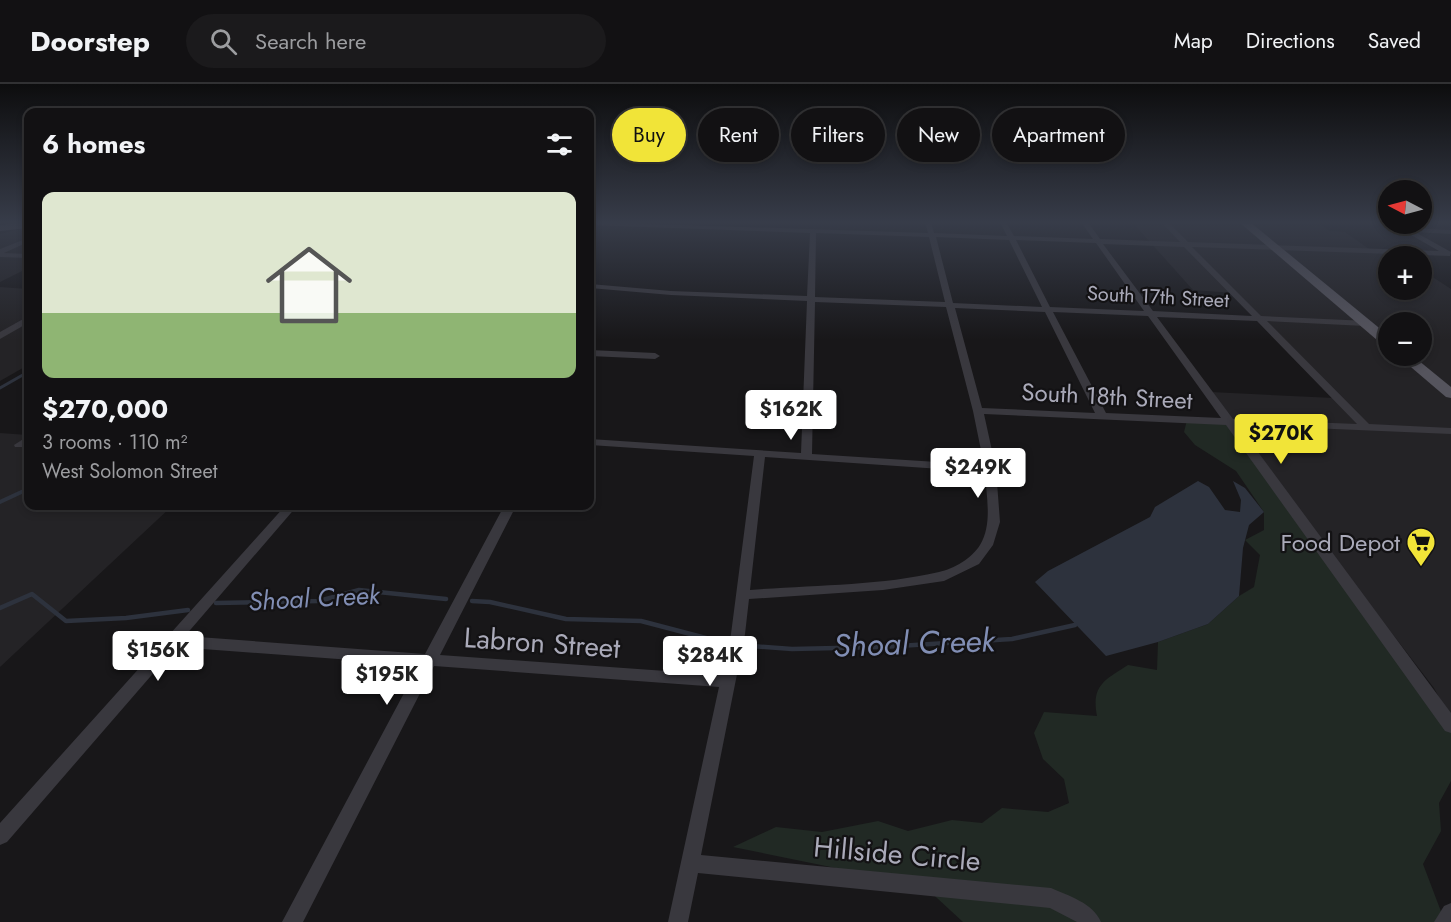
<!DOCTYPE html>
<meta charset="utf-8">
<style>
:root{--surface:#121113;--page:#1b1a1c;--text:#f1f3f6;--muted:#9c9da0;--line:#313133;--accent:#f1e438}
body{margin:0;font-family:Jost,sans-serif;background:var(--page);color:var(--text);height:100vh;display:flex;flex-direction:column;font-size:22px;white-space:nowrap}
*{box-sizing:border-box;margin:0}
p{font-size:20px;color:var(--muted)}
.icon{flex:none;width:33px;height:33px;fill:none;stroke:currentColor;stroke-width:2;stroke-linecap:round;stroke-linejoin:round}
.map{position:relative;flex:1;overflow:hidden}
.details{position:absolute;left:24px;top:24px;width:570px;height:402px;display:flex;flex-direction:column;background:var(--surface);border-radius:12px;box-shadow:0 3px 9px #0003,0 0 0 2px var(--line)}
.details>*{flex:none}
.hud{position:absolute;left:612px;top:24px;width:570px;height:54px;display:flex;gap:12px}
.needle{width:39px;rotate:276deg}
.controls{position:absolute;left:1378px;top:96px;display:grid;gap:12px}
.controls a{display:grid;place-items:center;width:54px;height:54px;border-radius:50%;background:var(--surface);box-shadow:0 3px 9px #0003,0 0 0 2px var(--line);font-size:30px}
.price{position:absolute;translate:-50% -51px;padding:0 14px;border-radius:6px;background:#fff;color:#222;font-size:20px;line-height:39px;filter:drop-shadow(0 2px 3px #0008)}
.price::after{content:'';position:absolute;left:50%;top:36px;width:18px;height:14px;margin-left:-9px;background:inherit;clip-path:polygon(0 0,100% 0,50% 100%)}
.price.selected{background:var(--accent);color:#111}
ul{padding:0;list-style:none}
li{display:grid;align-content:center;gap:12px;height:318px;padding:0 18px}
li+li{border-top:2px solid var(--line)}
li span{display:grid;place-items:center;height:186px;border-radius:12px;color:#555}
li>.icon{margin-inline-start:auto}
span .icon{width:108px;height:108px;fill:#fffc;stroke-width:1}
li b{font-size:26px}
h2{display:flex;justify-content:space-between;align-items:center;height:72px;padding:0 18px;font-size:26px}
.pill{padding:0 21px;border-radius:27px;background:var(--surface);box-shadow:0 3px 9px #0003,0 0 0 2px var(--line);font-size:21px;line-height:54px}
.pill.selected{background:var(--accent);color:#111}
header{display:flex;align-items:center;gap:36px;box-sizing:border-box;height:84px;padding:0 30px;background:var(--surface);border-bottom:2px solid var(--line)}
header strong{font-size:28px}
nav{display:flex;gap:33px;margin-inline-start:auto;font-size:21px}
.search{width:420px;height:54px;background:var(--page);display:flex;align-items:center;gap:15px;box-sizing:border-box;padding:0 21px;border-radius:33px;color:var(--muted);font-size:22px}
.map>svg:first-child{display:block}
.built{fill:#242326;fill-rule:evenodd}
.green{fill:#212924}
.water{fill:#2d323d}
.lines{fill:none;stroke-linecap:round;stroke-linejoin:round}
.stream-far2{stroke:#2d323d;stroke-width:3}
.stream-far1{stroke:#2d323d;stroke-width:4}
.stream{stroke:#2d323d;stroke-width:4.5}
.street{fill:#39383e;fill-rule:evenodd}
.secondary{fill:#47464e;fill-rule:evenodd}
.primary{fill:#55545d;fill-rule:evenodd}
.labels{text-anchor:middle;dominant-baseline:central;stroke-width:4.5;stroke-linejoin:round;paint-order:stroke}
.far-street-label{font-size:20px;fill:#aaaab9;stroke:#131214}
.street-label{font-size:24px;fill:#aaaab9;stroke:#131214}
.poi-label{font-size:24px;fill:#aaaab9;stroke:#131214;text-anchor:end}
.water-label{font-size:26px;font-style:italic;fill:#818eb4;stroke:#131214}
.near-street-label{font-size:28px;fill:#aaaab9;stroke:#131214}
.near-water-label{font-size:32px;font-style:italic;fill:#818eb4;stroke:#131214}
</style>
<header>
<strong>Doorstep</strong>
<div class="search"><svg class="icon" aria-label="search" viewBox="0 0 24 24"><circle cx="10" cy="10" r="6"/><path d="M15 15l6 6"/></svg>Search here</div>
<nav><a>Map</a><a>Directions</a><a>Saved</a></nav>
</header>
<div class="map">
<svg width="1451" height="838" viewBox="0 0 1451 838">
<rect width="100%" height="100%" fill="#181719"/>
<g class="built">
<path d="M1132 138H1317L1330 147 1345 148 1372 167 1394 168 1401 172H1389V206H1422V186L1451 205V636L1434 604 1230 338 1211 308 1334 314 1233 209 1193 206ZM1389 238H1422V272H1389Z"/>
<path d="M28 143V184L0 198V150Z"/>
<path d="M0 203 28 205V233L14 242 28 243V281L0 297Z"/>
<path d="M0 349 28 351V422H172L0 583Z"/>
</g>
<path class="green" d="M1187 336 1231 338 1451 642V697L1439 719 1441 747 1423 780 1445 838H963L924 802 733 763 776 743 822 748 878 737 908 747 952 736 982 739 1002 724 1048 728 1069 719 1064 695 1043 675 1034 649 1044 628 1097 632C1091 601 1105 596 1128 581L1157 586 1158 558 1208 540 1239 512 1254 503 1260 471 1245 456 1264 446V428L1236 387 1195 361 1184 348Z"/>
<path class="water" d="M1198 397 1209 403 1225 426 1240 428 1241 416 1233 397 1245 404 1264 428 1249 441 1243 464 1239 512 1208 540 1158 558 1106 572 1035 498 1048 487 1150 433 1155 423Z"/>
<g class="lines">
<path class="stream-far2" d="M0 304 28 288"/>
<path class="stream-far1" d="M0 418 28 405"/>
<g class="stream">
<path d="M472 517 490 518 566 535 641 537 721 558"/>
<path d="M216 519 319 517 359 506 446 515"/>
<path d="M0 524 32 510 66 537 126 534 188 526"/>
<path d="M751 562 792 565 882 563 1012 555 1075 541"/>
</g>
<g class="street">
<path d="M590 138 928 149 925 138H931L934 149 1007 152 1000 138H1006L1014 152 1093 155 1081 138H1088L1100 155 1180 158 1161 138H1168L1188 158 1439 167 1392 140H1399L1408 144 1451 146V150L1415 148 1451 168 1450 172 1192 163 1261 232 1368 237V241L1365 242 1267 237 1369 340 1451 344V350L1238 341 1451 629V649L1445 647 1226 341 984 330 996 385 1000 438 993 461 979 480 944 497 883 506 749 515 745 550 701 771 1051 804C1069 812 1093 819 1101 838H1077L1050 824 698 789 688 838H668L719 603 434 582 303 838H282L419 581 176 563 7 758 0 761V739L285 422H297L185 552 425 570 504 422H516L440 571 722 591 731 550 754 372 590 361V355L801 369 807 217 671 211 590 204V200L671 207 807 212 810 149 590 141ZM816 149 929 153 945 218 815 213ZM936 153 1009 156 1042 223 953 219ZM1016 156 1096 159 1144 227 1050 223ZM1103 160 1184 163 1252 232 1153 227ZM815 218 946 223 973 327 984 381 812 370ZM955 224 1045 228 1095 329 982 324ZM1053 228 1148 232 1221 334 1106 329ZM1157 233 1257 237 1357 340 1233 335ZM765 373 985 388C986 411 993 440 980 461 972 474 954 485 939 488 879 502 812 501 750 506Z"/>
<path d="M28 154V158L4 169 28 170V174L0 173V165Z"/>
<path d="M25 234H28V239L0 255V248Z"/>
<path d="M590 266 655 269 660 272 655 275 590 272Z"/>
<path d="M28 352V360L23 363H15L14 361Z"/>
<path d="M1451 819V838H1434L1444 822Z"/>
</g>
<path class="secondary" d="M28 138V144L0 147V141Z"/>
<g class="primary">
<path d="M1239 138H1250L1389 252V263L1384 262Z"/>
<path d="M1398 272H1413L1451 303V314L1446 313Z"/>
</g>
</g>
<linearGradient id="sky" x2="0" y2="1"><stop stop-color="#0d0d0e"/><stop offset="0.54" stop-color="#373c49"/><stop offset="1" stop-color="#373c49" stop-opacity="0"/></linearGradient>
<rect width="1451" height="256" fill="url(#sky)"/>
<defs>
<g id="supermarket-pin" transform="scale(1.5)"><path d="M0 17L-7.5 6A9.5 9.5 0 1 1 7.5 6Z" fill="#f1e438" stroke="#131214"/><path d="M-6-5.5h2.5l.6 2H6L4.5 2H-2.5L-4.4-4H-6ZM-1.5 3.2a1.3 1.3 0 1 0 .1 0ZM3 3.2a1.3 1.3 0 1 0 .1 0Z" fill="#111"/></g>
</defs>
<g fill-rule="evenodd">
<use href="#supermarket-pin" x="1421" y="458"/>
</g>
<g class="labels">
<g class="far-street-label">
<text transform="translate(1158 213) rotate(3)">South 17th Street</text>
</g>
<g class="street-label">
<text transform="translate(1107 312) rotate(3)">South 18th Street</text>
</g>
<g class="poi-label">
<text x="1400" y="458">Food Depot</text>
</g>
<g class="water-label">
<text transform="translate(314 514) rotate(-3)">Shoal Creek</text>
</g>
<g class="near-street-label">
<text transform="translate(542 559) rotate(4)">Labron Street</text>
<text transform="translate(897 770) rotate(5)">Hillside Circle</text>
</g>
<g class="near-water-label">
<text transform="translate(914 559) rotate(-2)">Shoal Creek</text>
</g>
</g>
</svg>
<div class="controls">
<a><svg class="needle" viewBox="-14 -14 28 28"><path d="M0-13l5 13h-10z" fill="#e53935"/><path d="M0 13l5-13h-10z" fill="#9c9da0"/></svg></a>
<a>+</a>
<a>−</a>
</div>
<b class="price" style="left:791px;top:357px">$162K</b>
<b class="price selected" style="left:1281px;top:381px">$270K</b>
<b class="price" style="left:978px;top:415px">$249K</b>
<b class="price" style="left:158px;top:598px">$156K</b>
<b class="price" style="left:710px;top:603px">$284K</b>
<b class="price" style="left:387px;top:622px">$195K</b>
<div class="hud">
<a class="pill selected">Buy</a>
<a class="pill">Rent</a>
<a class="pill">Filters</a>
<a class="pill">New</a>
<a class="pill">Apartment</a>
</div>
<section class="details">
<h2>6 homes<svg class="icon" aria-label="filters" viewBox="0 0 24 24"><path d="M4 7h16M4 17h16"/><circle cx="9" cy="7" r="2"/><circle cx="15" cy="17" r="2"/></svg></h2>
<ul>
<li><span style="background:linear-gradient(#dfe7d0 65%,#8fb573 0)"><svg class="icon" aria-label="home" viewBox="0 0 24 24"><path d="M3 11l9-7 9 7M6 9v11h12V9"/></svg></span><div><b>$270,000</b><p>3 rooms · 110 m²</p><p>West Solomon Street</p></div></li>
</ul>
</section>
</div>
